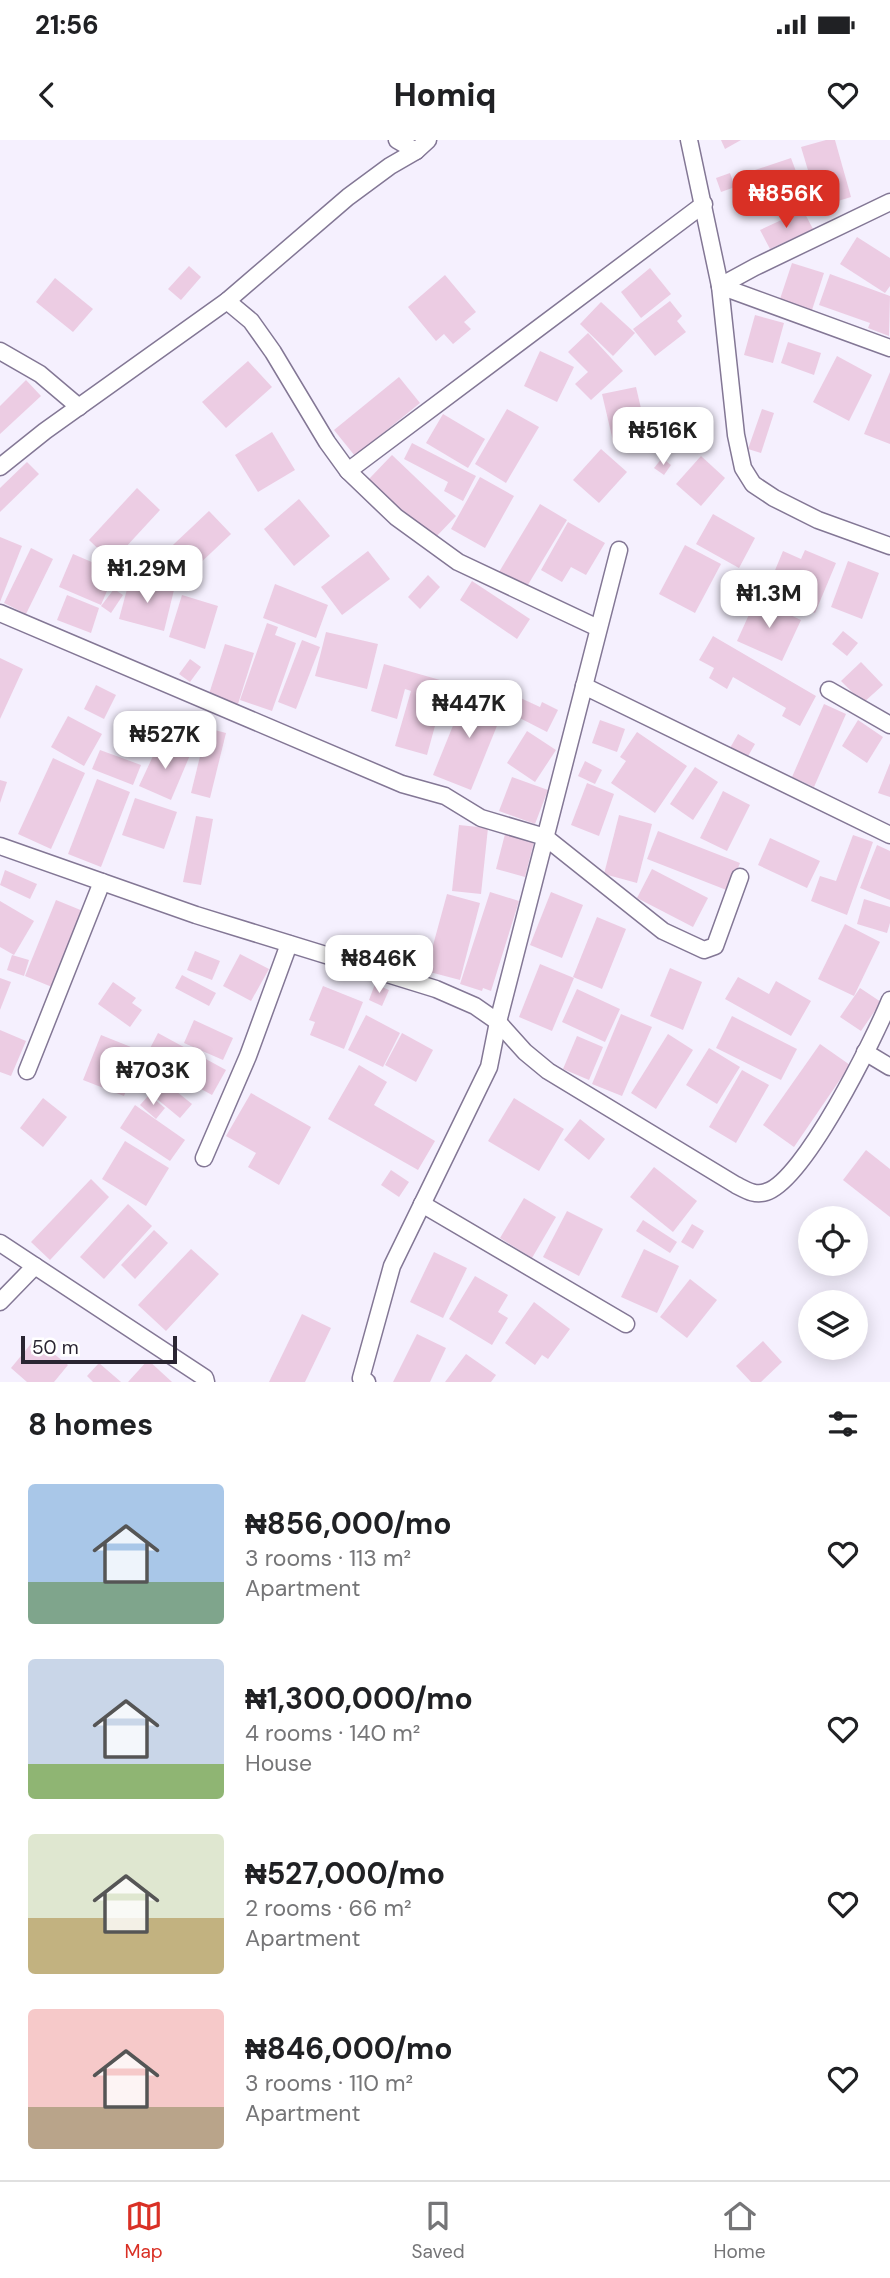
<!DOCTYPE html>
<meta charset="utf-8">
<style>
:root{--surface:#fff;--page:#f6f6f6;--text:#202124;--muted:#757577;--line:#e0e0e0;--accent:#d93025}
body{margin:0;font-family:"DM Sans",sans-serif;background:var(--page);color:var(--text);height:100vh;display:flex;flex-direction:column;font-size:26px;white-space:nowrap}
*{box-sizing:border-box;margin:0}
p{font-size:23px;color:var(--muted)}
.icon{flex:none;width:38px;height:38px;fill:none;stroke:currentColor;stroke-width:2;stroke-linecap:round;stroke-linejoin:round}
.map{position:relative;height:1242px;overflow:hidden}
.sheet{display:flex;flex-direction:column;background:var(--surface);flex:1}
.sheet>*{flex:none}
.fabs{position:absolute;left:798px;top:1066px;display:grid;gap:14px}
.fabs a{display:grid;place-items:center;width:70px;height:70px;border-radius:50%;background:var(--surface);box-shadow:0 4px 18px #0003;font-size:35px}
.scale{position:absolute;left:21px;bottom:18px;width:156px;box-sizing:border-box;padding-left:7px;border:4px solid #2a2532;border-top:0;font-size:19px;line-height:24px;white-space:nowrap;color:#2a2532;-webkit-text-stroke:5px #fff;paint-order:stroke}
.price{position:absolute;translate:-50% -60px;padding:0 16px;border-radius:14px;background:#fff;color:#222;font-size:23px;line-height:46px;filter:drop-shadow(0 2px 4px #0008)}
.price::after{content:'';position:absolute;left:50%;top:42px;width:21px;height:16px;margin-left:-10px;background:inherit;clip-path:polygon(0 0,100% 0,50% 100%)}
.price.on{background:var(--accent);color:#fff}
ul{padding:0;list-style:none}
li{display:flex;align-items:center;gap:21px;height:175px;padding:0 28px}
li span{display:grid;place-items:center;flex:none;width:196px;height:140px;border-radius:7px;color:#555}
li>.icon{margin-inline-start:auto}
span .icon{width:84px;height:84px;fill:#fffc;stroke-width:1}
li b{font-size:30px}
h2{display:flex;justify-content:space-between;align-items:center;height:84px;padding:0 28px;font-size:30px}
.status{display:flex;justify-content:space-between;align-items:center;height:49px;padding:0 35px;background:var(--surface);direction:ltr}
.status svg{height:19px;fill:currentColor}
header{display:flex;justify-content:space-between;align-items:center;height:91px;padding:0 28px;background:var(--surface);font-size:32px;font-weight:800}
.menu{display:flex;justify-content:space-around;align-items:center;height:98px;border-top:2px solid var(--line);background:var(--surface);font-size:19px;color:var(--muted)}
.menu a{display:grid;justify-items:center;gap:4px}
.menu .on{color:var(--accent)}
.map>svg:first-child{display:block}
.building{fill:#eccce3}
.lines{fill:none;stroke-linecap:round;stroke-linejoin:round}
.street-casing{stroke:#837795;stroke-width:19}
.street{stroke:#fff;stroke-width:16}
</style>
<div class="status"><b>21:56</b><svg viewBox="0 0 49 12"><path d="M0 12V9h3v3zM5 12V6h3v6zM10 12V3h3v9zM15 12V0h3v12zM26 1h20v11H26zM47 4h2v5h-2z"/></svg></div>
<header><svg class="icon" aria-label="back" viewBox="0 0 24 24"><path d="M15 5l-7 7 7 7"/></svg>Homiq<svg class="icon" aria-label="heart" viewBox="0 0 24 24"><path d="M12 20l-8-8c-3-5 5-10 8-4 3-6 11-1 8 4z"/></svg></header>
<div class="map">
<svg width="890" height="1242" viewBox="0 0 890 1242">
<rect width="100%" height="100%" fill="#f5f0fe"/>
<g class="building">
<path d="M721 0H741L725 9Z"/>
<path d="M826 0H835L851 57 819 67 801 7Z"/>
<path d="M791 18 806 58 758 75 749 47 757 44 752 31Z"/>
<path d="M730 33 735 47 721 52 716 38Z"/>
<path d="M803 70 813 89 770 109 760 90Z"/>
<path d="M857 97 890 118V146L885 153 840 124Z"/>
<path d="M792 123 824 133 812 170 780 159Z"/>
<path d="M189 126 201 137 181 160 168 149Z"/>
<path d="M650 128 671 154 641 178 621 152Z"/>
<path d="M830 134 890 156 889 196 868 188 870 183 819 165Z"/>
<path d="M445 135 476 172 464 182 471 189 453 204 444 194 436 201 408 167Z"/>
<path d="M55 138 93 169 73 192 36 162Z"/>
<path d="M670 161 682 176 677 181 686 192 655 216 633 189Z"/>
<path d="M601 162 635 193 613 216 580 184Z"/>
<path d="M755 175 784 183 773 223 744 215Z"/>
<path d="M588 193 623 231 591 260 575 244 588 232 568 212Z"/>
<path d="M788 202 821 213 814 235 781 223Z"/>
<path d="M540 211 574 227 557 262 524 246Z"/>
<path d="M837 216 872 235 849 281 813 262Z"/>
<path d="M248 221 272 247 226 288 202 262Z"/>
<path d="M890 232V304L864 294Z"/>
<path d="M399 237 420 263 355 316 334 290Z"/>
<path d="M26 240 41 256 0 294V266Z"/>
<path d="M636 247 647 294 613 301 602 254Z"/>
<path d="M507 269 539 287 506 343 475 324Z"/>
<path d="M762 269 774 273 761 313 748 309Z"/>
<path d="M443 274 485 299 468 328 426 303Z"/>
<path d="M272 292 295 330 258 352 235 315Z"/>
<path d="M412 303 476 336 463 361 444 351 448 342 404 319Z"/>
<path d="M601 309 627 332 599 363 573 340Z"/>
<path d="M392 315 456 376 433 400 369 339Z"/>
<path d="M701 316 725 338 701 366 676 344Z"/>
<path d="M662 318 671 325 664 335 654 328Z"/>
<path d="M27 322 39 334 0 372V348Z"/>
<path d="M480 337 514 356 485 408 451 389Z"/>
<path d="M137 348 160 370 112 422 89 400Z"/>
<path d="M299 359 330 396 294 426 264 389Z"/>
<path d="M540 364 567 380 526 448 499 432Z"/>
<path d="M209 371 231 394 178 444 156 421Z"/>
<path d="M713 374 755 398 739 428 696 404Z"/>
<path d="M568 382 605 403 586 435 571 427 562 442 541 430Z"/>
<path d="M0 397 22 406 0 462Z"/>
<path d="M685 405 721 424 695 473 659 454Z"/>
<path d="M31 408 53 419 26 474 4 463Z"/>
<path d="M805 410 836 423 815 473 766 452 783 411 801 419Z"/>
<path d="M368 411 390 439 342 475 321 447Z"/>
<path d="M73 414 115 432 101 465 59 447Z"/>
<path d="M848 421 879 433 862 479 831 467Z"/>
<path d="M428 435 440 447 420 469 408 457Z"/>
<path d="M130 438 174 450 164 491 119 479Z"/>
<path d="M472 441 530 479 517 499 460 460Z"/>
<path d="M275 444 328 465 316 498 263 478Z"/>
<path d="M114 449 123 455 111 473 101 466Z"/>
<path d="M67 455 99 468 91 493 57 480Z"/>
<path d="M182 455 218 466 205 509 169 497Z"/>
<path d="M756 459 801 480 782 521 737 501Z"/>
<path d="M267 483 278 487 275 495 296 503 272 571 240 560Z"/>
<path d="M843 491 858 503 847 516 832 504Z"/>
<path d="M326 492 378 504 367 549 315 536Z"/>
<path d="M713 496 816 556 800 586 782 576 786 568 733 537 727 549 709 538 714 528 699 520Z"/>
<path d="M302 500 320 507 296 569 278 562Z"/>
<path d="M225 504 254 513 238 564 209 554Z"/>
<path d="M0 518 23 529 0 579Z"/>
<path d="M190 519 201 527 190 542 179 534Z"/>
<path d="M861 522 883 545 863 563 841 541Z"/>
<path d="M384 524 447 542 427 615 395 606 411 551 405 549 397 579 371 571Z"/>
<path d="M96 545 116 555 104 579 84 569Z"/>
<path d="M467 551 505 566 471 650 433 635Z"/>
<path d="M514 555 540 567 542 562 558 570 547 592 506 571Z"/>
<path d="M824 564 846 574 814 647 792 637Z"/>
<path d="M68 576 102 594 84 626 51 607Z"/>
<path d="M600 580 625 589 617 612 592 603Z"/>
<path d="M858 580 883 597 867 623 842 606Z"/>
<path d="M207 588 226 593 210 658 191 653Z"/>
<path d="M527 591 556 610 535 642 507 623Z"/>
<path d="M637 592 687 626 655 673 611 643 626 621 620 617Z"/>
<path d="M738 594 755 604 747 618 730 608Z"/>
<path d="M160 601 190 615 171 660 139 646Z"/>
<path d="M100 610 141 625 133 645 92 629Z"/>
<path d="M53 618 85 633 51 709 18 694Z"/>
<path d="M585 621 602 630 595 644 578 636Z"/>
<path d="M890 623V657L878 653Z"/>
<path d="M695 627 718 642 693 680 670 664Z"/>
<path d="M512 637 548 650 535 684 499 671Z"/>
<path d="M97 639 130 652 101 727 68 714Z"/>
<path d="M0 640 7 642 0 663Z"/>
<path d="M587 643 614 654 599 696 571 685Z"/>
<path d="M723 651 750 665 727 711 700 698Z"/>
<path d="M135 658 177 672 164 709 122 695Z"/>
<path d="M619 675 652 684 637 743 604 734Z"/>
<path d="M196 676 213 679 201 745 183 742Z"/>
<path d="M459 685 488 688 481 754 452 751Z"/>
<path d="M658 691 740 723 729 751 647 719Z"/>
<path d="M505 694 534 702 525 737 496 729Z"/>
<path d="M853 695 873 702 847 775 811 761 820 736 836 741Z"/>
<path d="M770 698 820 721 807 748 758 725Z"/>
<path d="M877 705 890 711V760L860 748Z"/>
<path d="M652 729 708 758 693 787 637 758Z"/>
<path d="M5 730 37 744 30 759 0 745Z"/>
<path d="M490 752 519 761 491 851 483 848 482 851 460 844Z"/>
<path d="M551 752 583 765 562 818 530 805Z"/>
<path d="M447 754 480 763 460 840 426 831Z"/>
<path d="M864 759 890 767V783L887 793 857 784Z"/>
<path d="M56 760 83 771 52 847 25 836Z"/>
<path d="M0 761 34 781 14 815 0 807Z"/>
<path d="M597 777 626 789 602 849 573 837Z"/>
<path d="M845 784 880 802 854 856 818 839Z"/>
<path d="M195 811 220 821 212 840 187 830Z"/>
<path d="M240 814 269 829 251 861 223 846Z"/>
<path d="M12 815 29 820 24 836 7 830Z"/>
<path d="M540 824 574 838 552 891 519 877Z"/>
<path d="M670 828 702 842 683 890 650 876Z"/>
<path d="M182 835 216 853 209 866 175 848Z"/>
<path d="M738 837 769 854 776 841 811 861 791 896 725 859Z"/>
<path d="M0 838 11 842 0 870Z"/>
<path d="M113 842 136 858 132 863 142 870 130 887 98 864Z"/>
<path d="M375 844 389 850 382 866 369 860Z"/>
<path d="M323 846 363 862 344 909 310 895 315 882 309 880Z"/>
<path d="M860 848 881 862 861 891 840 877Z"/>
<path d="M577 849 620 869 605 902 562 882Z"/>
<path d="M621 874 652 887 622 956 592 944Z"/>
<path d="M366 875 400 893 383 927 348 910Z"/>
<path d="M732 876 797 909 781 940 716 908Z"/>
<path d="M194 880 233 898 223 920 184 903Z"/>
<path d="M0 890 26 901 11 936 0 932Z"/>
<path d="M158 893 226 930 212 955 145 918Z"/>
<path d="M402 893 433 910 416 942 385 925Z"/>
<path d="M668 894 693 910 656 969 631 953Z"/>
<path d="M101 895 141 911 124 956 83 940Z"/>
<path d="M577 896 603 907 589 940 563 929Z"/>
<path d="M820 904 850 925 794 1007 763 985Z"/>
<path d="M709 908 740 927 717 964 686 945Z"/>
<path d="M359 925 387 942 374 965 435 1001 418 1030 328 979Z"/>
<path d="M742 930 769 945 736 1003 709 987Z"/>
<path d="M151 931 192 964 180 978 140 945Z"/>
<path d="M251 953 311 987 279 1045 248 1027 256 1013 226 996Z"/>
<path d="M149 955 165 968 156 979 140 965Z"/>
<path d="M43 958 67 977 43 1007 20 988Z"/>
<path d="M514 958 564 989 539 1031 488 1001Z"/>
<path d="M135 965 185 1000 170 1021 120 988Z"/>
<path d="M580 979 605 999 589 1020 564 1000Z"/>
<path d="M125 1001 169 1028 146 1066 102 1039Z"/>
<path d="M866 1010 890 1029V1077L843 1040Z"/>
<path d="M654 1027 697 1061 673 1092 630 1057Z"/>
<path d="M391 1030 409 1042 399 1057 381 1045Z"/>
<path d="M91 1039 109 1057 50 1120 31 1102Z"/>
<path d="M524 1058 556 1077 532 1118 500 1098Z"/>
<path d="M128 1064 152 1086 104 1139 80 1117Z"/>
<path d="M567 1071 603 1089 579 1136 543 1117Z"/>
<path d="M643 1080 677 1102 670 1113 636 1091Z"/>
<path d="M692 1084 704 1091 693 1109 681 1102Z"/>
<path d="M154 1090 168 1103 135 1139 121 1125Z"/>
<path d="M191 1109 219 1134 166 1191 138 1165Z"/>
<path d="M644 1109 679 1126 657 1173 621 1157Z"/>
<path d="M434 1112 467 1128 443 1178 410 1162Z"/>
<path d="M475 1136 508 1155 498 1172 508 1178 492 1205 449 1179Z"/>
<path d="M690 1139 717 1160 687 1198 660 1177Z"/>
<path d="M534 1162 570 1189 548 1219 542 1215 535 1225 505 1203Z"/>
<path d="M302 1174 331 1188 305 1242H269Z"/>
<path d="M417 1194 446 1208 430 1242H393Z"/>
<path d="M35 1199 68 1225 54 1242H27L11 1228Z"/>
<path d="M763 1201 782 1222 761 1242H751L736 1226Z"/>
<path d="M466 1214 496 1235 491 1242H445Z"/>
<path d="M148 1220 172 1242H128Z"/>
<path d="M99 1223 121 1242H93L87 1236Z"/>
</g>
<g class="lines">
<g class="street-casing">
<g id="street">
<path d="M397 0 416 11"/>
<path d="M689 0 720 146 736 295 743 328 753 344 774 358 818 380 890 406"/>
<path d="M720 146 755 127 890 62"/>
<path d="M720 146 890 208"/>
<path d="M227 161 251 181 273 212 327 302 348 331 704 64"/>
<path d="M0 211 40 234 79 267"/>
<path d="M0 327 45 291 227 161 348 57 390 26 416 11 428 0"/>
<path d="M348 331 396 377 458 422 598 488"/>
<path d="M0 473 402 644 445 656 481 678 545 697 663 791 704 810 715 806 740 737"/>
<path d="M584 546 890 695"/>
<path d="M829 550 890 585"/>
<path d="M0 706 196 775 436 849 475 866 498 882 525 912 548 931 736 1045C746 1050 755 1056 766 1052 804 1041 874 899 890 860"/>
<path d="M865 912 890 927"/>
<path d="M27 931 102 742"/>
<path d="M204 1018 248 916 289 804"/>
<path d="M422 1064 626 1184"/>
<path d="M0 1103 205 1238 206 1242"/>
<path d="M0 1162 35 1126"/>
<path d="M367 1242 361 1238 392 1126 489 927 498 882 619 410"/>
</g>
</g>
<use href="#street" class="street"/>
</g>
</svg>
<div class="fabs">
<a><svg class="icon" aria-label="locate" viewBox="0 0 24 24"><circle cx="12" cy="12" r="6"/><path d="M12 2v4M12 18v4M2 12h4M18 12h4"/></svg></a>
<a><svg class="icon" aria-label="layers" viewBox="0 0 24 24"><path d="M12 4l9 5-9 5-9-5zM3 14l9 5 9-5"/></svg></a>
</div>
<div class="scale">50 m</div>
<b class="price on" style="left:786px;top:90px">₦856K</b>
<b class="price" style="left:663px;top:327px">₦516K</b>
<b class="price" style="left:147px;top:465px">₦1.29M</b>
<b class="price" style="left:769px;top:490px">₦1.3M</b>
<b class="price" style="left:469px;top:600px">₦447K</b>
<b class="price" style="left:165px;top:631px">₦527K</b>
<b class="price" style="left:379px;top:855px">₦846K</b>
<b class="price" style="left:153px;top:967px">₦703K</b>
</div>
<section class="sheet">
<h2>8 homes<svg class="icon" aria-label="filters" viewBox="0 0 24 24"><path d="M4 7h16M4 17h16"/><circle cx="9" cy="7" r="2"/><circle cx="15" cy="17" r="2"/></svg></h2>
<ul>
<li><span style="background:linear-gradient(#a9c7e8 70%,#7fa58c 0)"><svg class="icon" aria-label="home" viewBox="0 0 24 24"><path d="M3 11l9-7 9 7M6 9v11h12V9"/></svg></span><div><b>₦856,000/mo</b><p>3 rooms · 113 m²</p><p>Apartment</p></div><svg class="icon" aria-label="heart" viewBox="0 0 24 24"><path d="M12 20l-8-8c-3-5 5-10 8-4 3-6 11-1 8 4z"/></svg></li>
<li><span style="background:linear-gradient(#c9d6e8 75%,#8fb573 0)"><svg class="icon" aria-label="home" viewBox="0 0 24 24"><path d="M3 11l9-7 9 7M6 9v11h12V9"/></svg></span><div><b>₦1,300,000/mo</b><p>4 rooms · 140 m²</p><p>House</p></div><svg class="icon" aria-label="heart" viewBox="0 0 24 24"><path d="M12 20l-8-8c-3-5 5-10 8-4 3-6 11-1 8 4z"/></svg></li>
<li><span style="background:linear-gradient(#dfe7d0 60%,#c2b280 0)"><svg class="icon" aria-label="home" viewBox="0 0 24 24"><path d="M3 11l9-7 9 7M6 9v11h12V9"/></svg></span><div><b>₦527,000/mo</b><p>2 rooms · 66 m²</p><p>Apartment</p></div><svg class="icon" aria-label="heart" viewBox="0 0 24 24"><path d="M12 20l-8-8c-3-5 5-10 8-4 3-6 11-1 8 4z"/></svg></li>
<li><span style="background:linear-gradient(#f6c9c9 70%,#b9a48a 0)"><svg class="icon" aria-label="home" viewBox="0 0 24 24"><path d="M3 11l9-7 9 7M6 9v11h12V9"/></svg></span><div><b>₦846,000/mo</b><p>3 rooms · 110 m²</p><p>Apartment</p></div><svg class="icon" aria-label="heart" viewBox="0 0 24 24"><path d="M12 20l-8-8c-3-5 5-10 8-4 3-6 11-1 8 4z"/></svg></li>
</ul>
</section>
<nav class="menu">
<a class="on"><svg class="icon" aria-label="map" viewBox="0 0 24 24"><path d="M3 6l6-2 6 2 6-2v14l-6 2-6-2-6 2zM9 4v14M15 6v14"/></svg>Map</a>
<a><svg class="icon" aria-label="saved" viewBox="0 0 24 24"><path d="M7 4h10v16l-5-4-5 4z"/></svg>Saved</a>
<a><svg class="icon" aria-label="home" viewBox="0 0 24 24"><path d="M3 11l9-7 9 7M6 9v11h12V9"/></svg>Home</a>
</nav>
